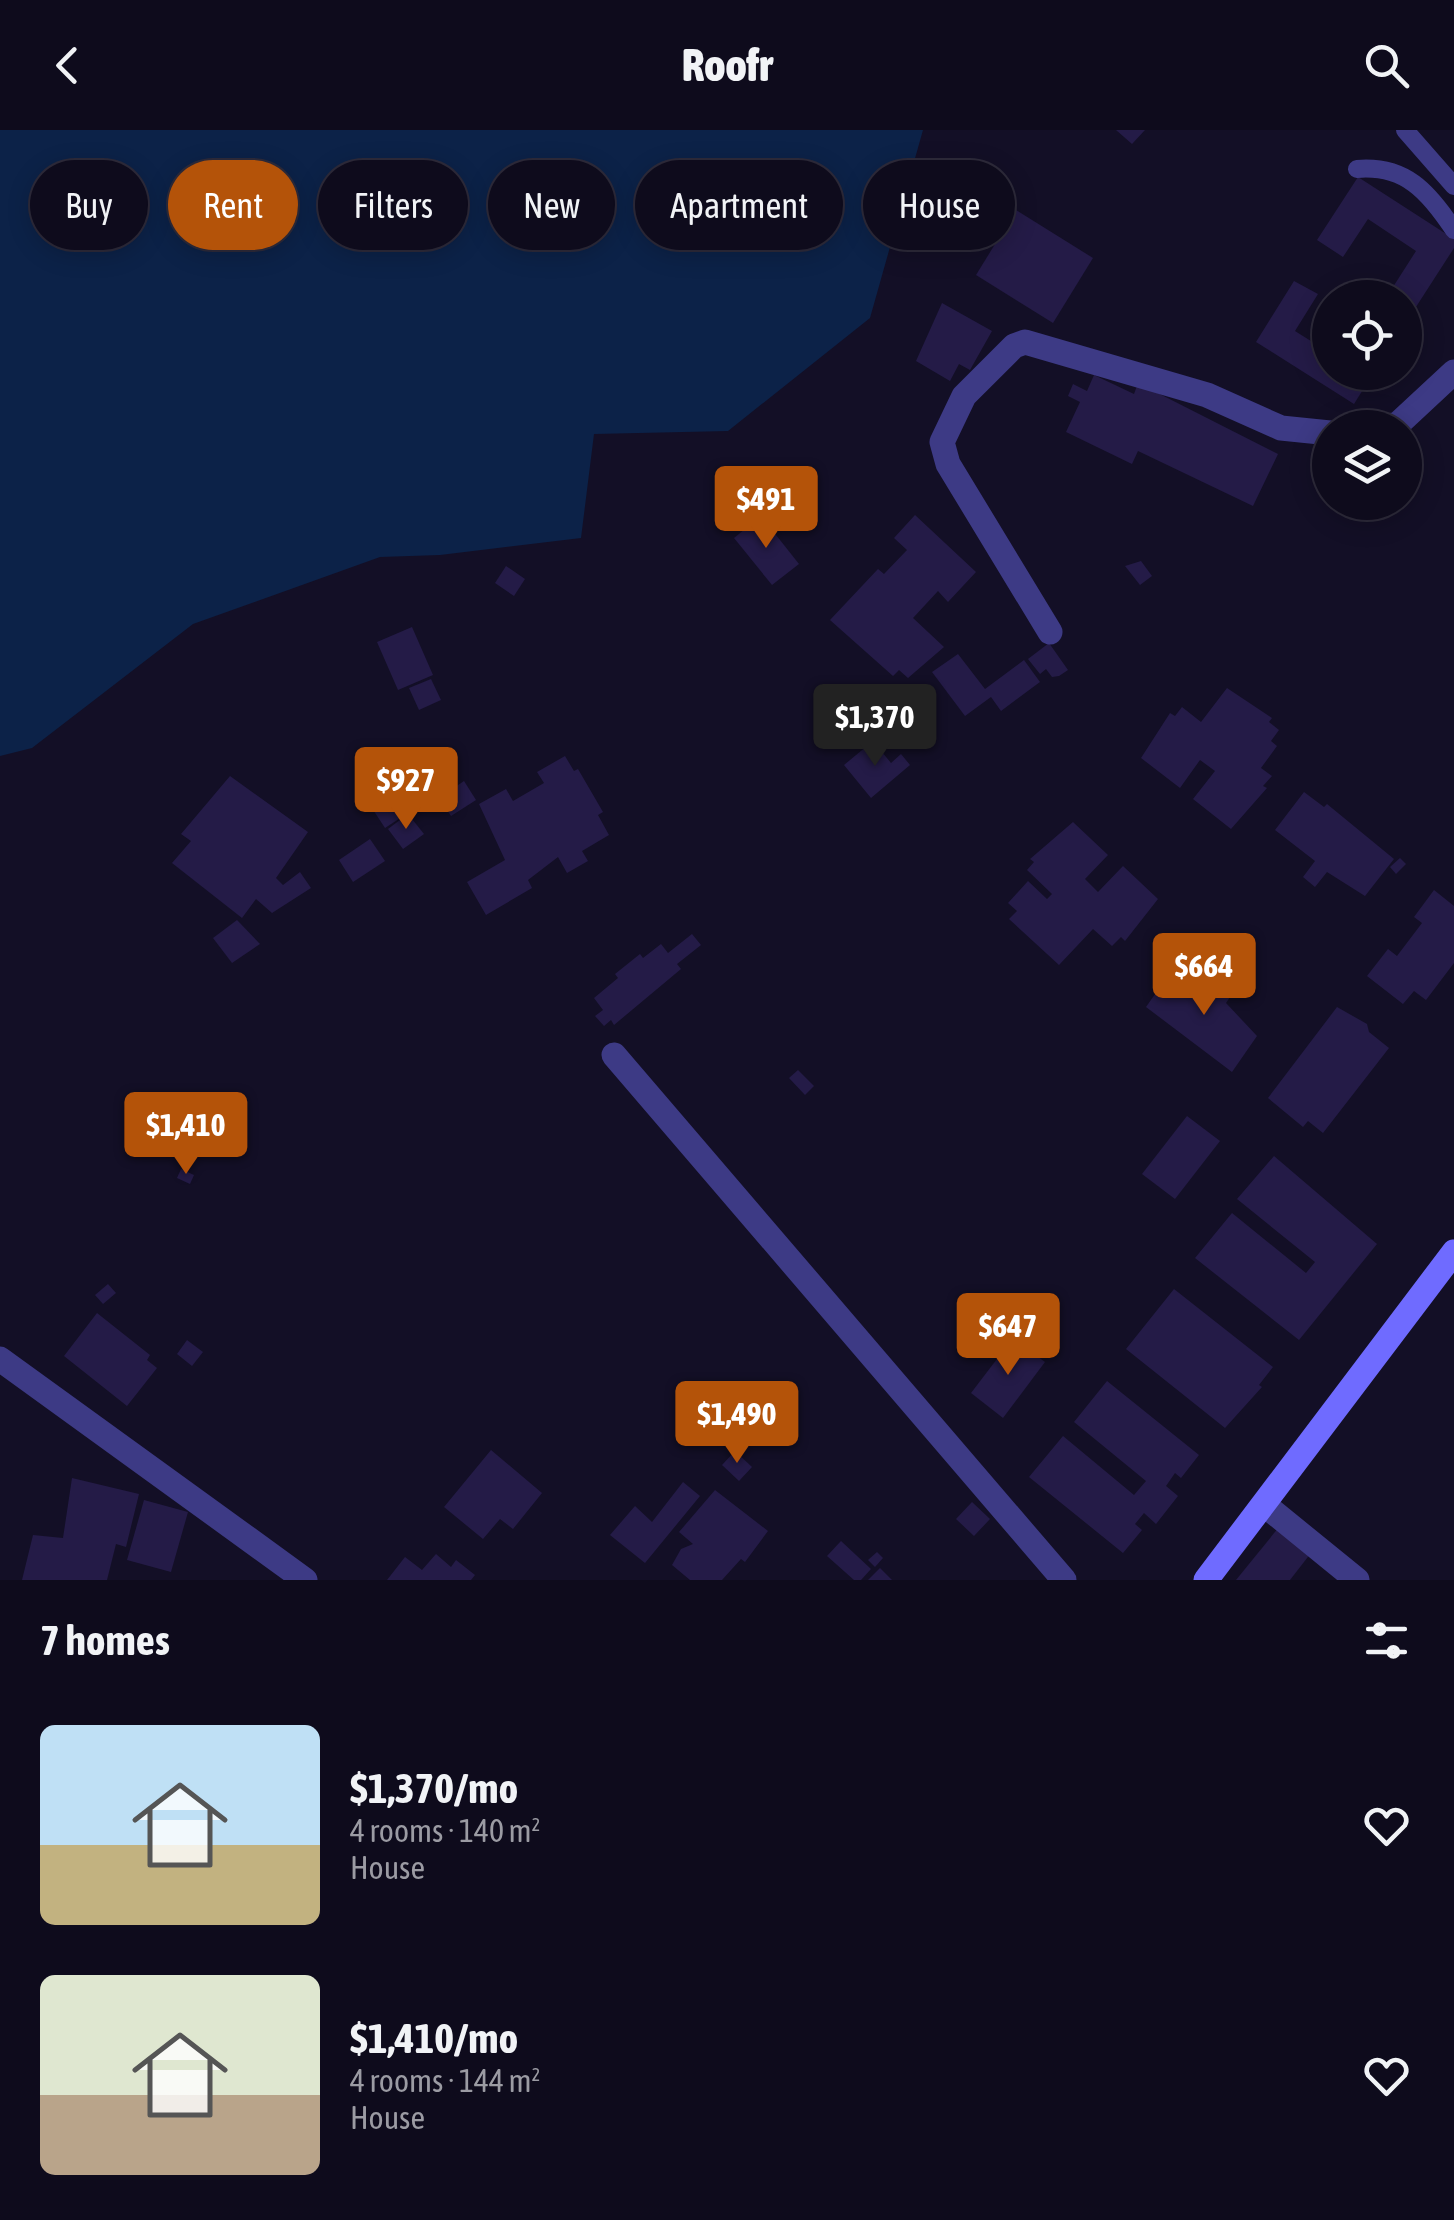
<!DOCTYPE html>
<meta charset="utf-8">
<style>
:root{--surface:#0e0b1c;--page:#171425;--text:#f1f3f6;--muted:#9b9ba3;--line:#2e2b3b;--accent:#b45309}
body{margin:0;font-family:"Asap Condensed",sans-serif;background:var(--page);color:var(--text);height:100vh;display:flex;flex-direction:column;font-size:38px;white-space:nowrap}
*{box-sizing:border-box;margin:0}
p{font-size:32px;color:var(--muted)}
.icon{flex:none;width:55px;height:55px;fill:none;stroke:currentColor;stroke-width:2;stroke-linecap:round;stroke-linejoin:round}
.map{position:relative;height:1450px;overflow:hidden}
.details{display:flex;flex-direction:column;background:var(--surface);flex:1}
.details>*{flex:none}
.top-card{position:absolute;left:30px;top:30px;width:1395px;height:90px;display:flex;gap:20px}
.tools{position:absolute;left:1312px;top:150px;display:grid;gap:20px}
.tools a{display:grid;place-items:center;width:110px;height:110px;border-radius:50%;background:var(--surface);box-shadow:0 5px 25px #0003,0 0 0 2px var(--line);font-size:50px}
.price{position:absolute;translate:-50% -85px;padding:0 22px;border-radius:10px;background:var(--accent);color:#fff;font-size:32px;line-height:65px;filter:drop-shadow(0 2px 5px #0008)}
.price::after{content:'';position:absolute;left:50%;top:60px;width:30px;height:22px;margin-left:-15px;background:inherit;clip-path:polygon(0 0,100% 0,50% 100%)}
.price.current{background:#222;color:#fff}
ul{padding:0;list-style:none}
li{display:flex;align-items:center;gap:30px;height:250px;padding:0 40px}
li span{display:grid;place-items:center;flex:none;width:280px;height:200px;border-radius:15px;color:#555}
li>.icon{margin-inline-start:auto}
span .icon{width:120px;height:120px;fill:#fffc;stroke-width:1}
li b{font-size:42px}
h2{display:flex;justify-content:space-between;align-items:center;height:120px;padding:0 40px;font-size:42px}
.chip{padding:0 35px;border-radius:45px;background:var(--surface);box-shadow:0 5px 25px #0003,0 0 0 2px var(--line);font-size:35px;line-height:90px}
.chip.current{background:var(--accent);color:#fff}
header{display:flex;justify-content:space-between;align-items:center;height:130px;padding:0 40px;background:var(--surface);font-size:45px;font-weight:800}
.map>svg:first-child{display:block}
.water{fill:#0c2248}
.building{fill:#241b47}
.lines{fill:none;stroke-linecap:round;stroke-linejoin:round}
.lane{stroke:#3d3a85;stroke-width:18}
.street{stroke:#3d3a85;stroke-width:25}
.secondary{stroke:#6f6bff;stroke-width:25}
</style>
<header><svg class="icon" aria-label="back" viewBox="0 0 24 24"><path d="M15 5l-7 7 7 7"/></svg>Roofr<svg class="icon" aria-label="search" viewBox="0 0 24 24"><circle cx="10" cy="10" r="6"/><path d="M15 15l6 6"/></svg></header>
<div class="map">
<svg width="1454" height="1450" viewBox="0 0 1454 1450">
<rect width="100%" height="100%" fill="#130f26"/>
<path class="water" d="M0 0H923L870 188 728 301 594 304 581 408 440 425 380 427 193 494 32 618 0 626Z"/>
<g class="building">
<path d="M1116 0H1145L1132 14Z"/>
<path d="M962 40 992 61 977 84 946 63Z"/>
<path d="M1358 47 1454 109V118L1405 194V168H1386L1416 121 1368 89 1343 127 1317 110Z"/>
<path d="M1016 80 1093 128 1053 193 976 145Z"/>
<path d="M1294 151 1318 164 1295 201 1330 223V242H1374L1354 274 1256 212Z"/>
<path d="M942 173 992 201 970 240 959 234 950 251 916 231Z"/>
<path d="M1094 245 1134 264 1138 253 1278 324 1253 376 1138 321 1132 334 1066 302 1080 272 1068 266 1073 254 1087 261Z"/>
<path d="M915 385 976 442 948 472 938 461 913 488 944 517 908 548 899 540 893 546 830 490 878 439 884 444 907 420 894 408Z"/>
<path d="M761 386 799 434 772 455 734 408Z"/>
<path d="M1141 431 1152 446 1140 455 1125 436Z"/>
<path d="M506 436 525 449 514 466 495 453Z"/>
<path d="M412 497 433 545 398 560 377 512Z"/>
<path d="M1049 513 1068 540 1059 546 1052 547 1046 539 1040 544 1028 529Z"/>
<path d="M958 524 985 559 1024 530 1040 552 1001 581 991 567 965 586 932 542Z"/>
<path d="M431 549 441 570 419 580 409 558Z"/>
<path d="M1227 558 1272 588 1269 592 1279 600 1271 611 1277 616 1261 638 1272 646 1263 656 1267 658 1231 699 1193 669 1215 641 1200 630 1180 658 1141 628 1170 583 1175 586 1182 577 1201 592Z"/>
<path d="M866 581 875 592 861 604 851 593Z"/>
<path d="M873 611 891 633 901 624 910 635 871 668 844 635Z"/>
<path d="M431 622 452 654 385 698 364 666Z"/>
<path d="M565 626 574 641 578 639 603 682 598 685 609 705 582 721 588 731 567 743 558 727 528 750 532 758 486 785 467 752 505 730 479 674 506 659 513 671 544 653 537 642Z"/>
<path d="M230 646 308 702 276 748 283 755 300 742 311 758 272 783 256 769 242 788 172 733 191 711 181 704Z"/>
<path d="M464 651 476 670 451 686 439 668Z"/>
<path d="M1304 662 1324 677 1327 674 1394 729 1365 766 1327 742 1315 757 1303 747 1315 731 1275 700Z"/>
<path d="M408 684 424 704 403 719 388 699Z"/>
<path d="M1073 692 1108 725 1085 749 1098 762 1123 736 1158 769 1125 811 1121 807 1112 816 1093 799 1059 835 1009 789 1017 781 1008 773 1028 751 1047 769 1052 764 1027 740 1034 732 1030 729Z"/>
<path d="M370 709 385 731 353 752 339 730Z"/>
<path d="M1400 728 1406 734 1396 744 1390 737Z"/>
<path d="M1434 760 1454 776V833L1426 870 1414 861 1403 874 1367 846 1388 819 1397 826 1422 793 1414 787Z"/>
<path d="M237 790 260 814 232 833 213 808Z"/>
<path d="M692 804 701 815 677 834 681 839 614 895 611 890 604 896 595 886 603 880 594 868 618 848 615 844 640 824 643 828 661 814 668 823Z"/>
<path d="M1172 840 1198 859 1200 855 1212 862 1225 850 1232 855 1234 861 1226 873 1257 906 1232 942 1146 877Z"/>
<path d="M1337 877 1367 894 1369 902 1389 918 1323 1003 1308 991 1303 997 1268 968Z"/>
<path d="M798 940 814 956 805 965 789 948Z"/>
<path d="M1187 986 1220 1011 1175 1069 1142 1044Z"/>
<path d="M1274 1026 1377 1114 1299 1210 1195 1128 1232 1083 1306 1143 1315 1132 1237 1069Z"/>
<path d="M181 1039 194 1045 190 1054 177 1048Z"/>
<path d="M108 1154 116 1163 103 1174 95 1165Z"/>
<path d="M1174 1159 1273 1237 1259 1255 1262 1257 1225 1298 1126 1219Z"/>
<path d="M97 1183 150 1225 147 1230 157 1238 127 1276 64 1226Z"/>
<path d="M1013 1208 1045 1232 1003 1288 971 1263Z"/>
<path d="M187 1210 203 1222 192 1236 177 1224Z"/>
<path d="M1107 1251 1199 1325 1181 1348 1175 1343 1166 1356 1178 1366 1156 1394 1144 1383 1135 1394 1142 1400 1123 1423 1029 1347 1063 1306 1134 1365 1146 1351 1074 1292Z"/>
<path d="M491 1320 542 1363 513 1399 500 1389 483 1409 444 1377Z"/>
<path d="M735 1321 752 1337 739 1351 722 1335Z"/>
<path d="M72 1348 139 1364 126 1417 116 1414 107 1450H22L33 1405 63 1408Z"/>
<path d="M683 1352 700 1366 645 1433 610 1405 635 1376 652 1392Z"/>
<path d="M715 1360 768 1401 745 1432 741 1429 722 1450H690L672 1435 681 1419 693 1414 679 1402Z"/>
<path d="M144 1370 188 1382 171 1442 127 1430Z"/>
<path d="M972 1372 990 1389 974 1406 956 1389Z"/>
<path d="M1279 1397 1311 1423 1290 1450H1236Z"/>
<path d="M841 1411 871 1439 861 1450H854L827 1426Z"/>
<path d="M877 1422 883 1428 875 1437 868 1430Z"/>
<path d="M436 1424 451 1437 456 1430 475 1445 471 1450H387L405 1427 422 1440Z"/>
<path d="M880 1438 892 1450H868Z"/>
</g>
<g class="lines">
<g class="lane">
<path d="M1405 0 1454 56"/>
<path d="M1357 39C1405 35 1428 61 1454 100"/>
</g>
<g class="street">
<path d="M1382 298 1398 294 1454 242"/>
<path d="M1050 502 948 334 942 312 964 266 1014 216 1025 212 1207 265 1281 298 1330 303"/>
<path d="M614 925 1064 1450"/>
<path d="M0 1229 305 1450"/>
<path d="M1266 1376 1357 1450"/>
</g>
<path class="secondary" d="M1206 1450 1454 1122"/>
</g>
</svg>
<div class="tools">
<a><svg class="icon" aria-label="locate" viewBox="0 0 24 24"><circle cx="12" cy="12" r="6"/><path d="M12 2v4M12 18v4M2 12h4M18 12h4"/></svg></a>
<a><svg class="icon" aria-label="layers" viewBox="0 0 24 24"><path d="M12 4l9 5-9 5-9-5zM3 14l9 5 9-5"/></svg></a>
</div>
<b class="price" style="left:766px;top:421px">$491</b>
<b class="price current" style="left:875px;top:639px">$1,370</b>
<b class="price" style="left:406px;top:702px">$927</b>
<b class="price" style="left:1204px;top:888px">$664</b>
<b class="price" style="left:186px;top:1047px">$1,410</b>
<b class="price" style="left:1008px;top:1248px">$647</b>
<b class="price" style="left:737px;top:1336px">$1,490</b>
<div class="top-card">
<a class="chip">Buy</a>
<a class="chip current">Rent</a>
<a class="chip">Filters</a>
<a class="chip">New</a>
<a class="chip">Apartment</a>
<a class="chip">House</a>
</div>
</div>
<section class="details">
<h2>7 homes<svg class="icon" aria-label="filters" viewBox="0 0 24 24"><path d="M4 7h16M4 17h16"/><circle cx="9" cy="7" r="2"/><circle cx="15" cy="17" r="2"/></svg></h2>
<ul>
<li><span style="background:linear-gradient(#bfe0f5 60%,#c2b280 0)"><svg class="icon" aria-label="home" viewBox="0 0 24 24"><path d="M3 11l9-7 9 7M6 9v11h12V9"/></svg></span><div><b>$1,370/mo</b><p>4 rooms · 140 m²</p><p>House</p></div><svg class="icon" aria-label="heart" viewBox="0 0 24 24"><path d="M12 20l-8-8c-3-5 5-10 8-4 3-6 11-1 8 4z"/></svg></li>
<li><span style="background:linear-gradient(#dfe7d0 60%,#b9a48a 0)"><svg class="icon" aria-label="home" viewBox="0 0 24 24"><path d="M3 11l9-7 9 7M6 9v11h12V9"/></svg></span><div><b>$1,410/mo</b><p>4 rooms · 144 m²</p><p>House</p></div><svg class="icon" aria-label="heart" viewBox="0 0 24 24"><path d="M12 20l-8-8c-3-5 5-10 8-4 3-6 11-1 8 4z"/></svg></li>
</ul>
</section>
